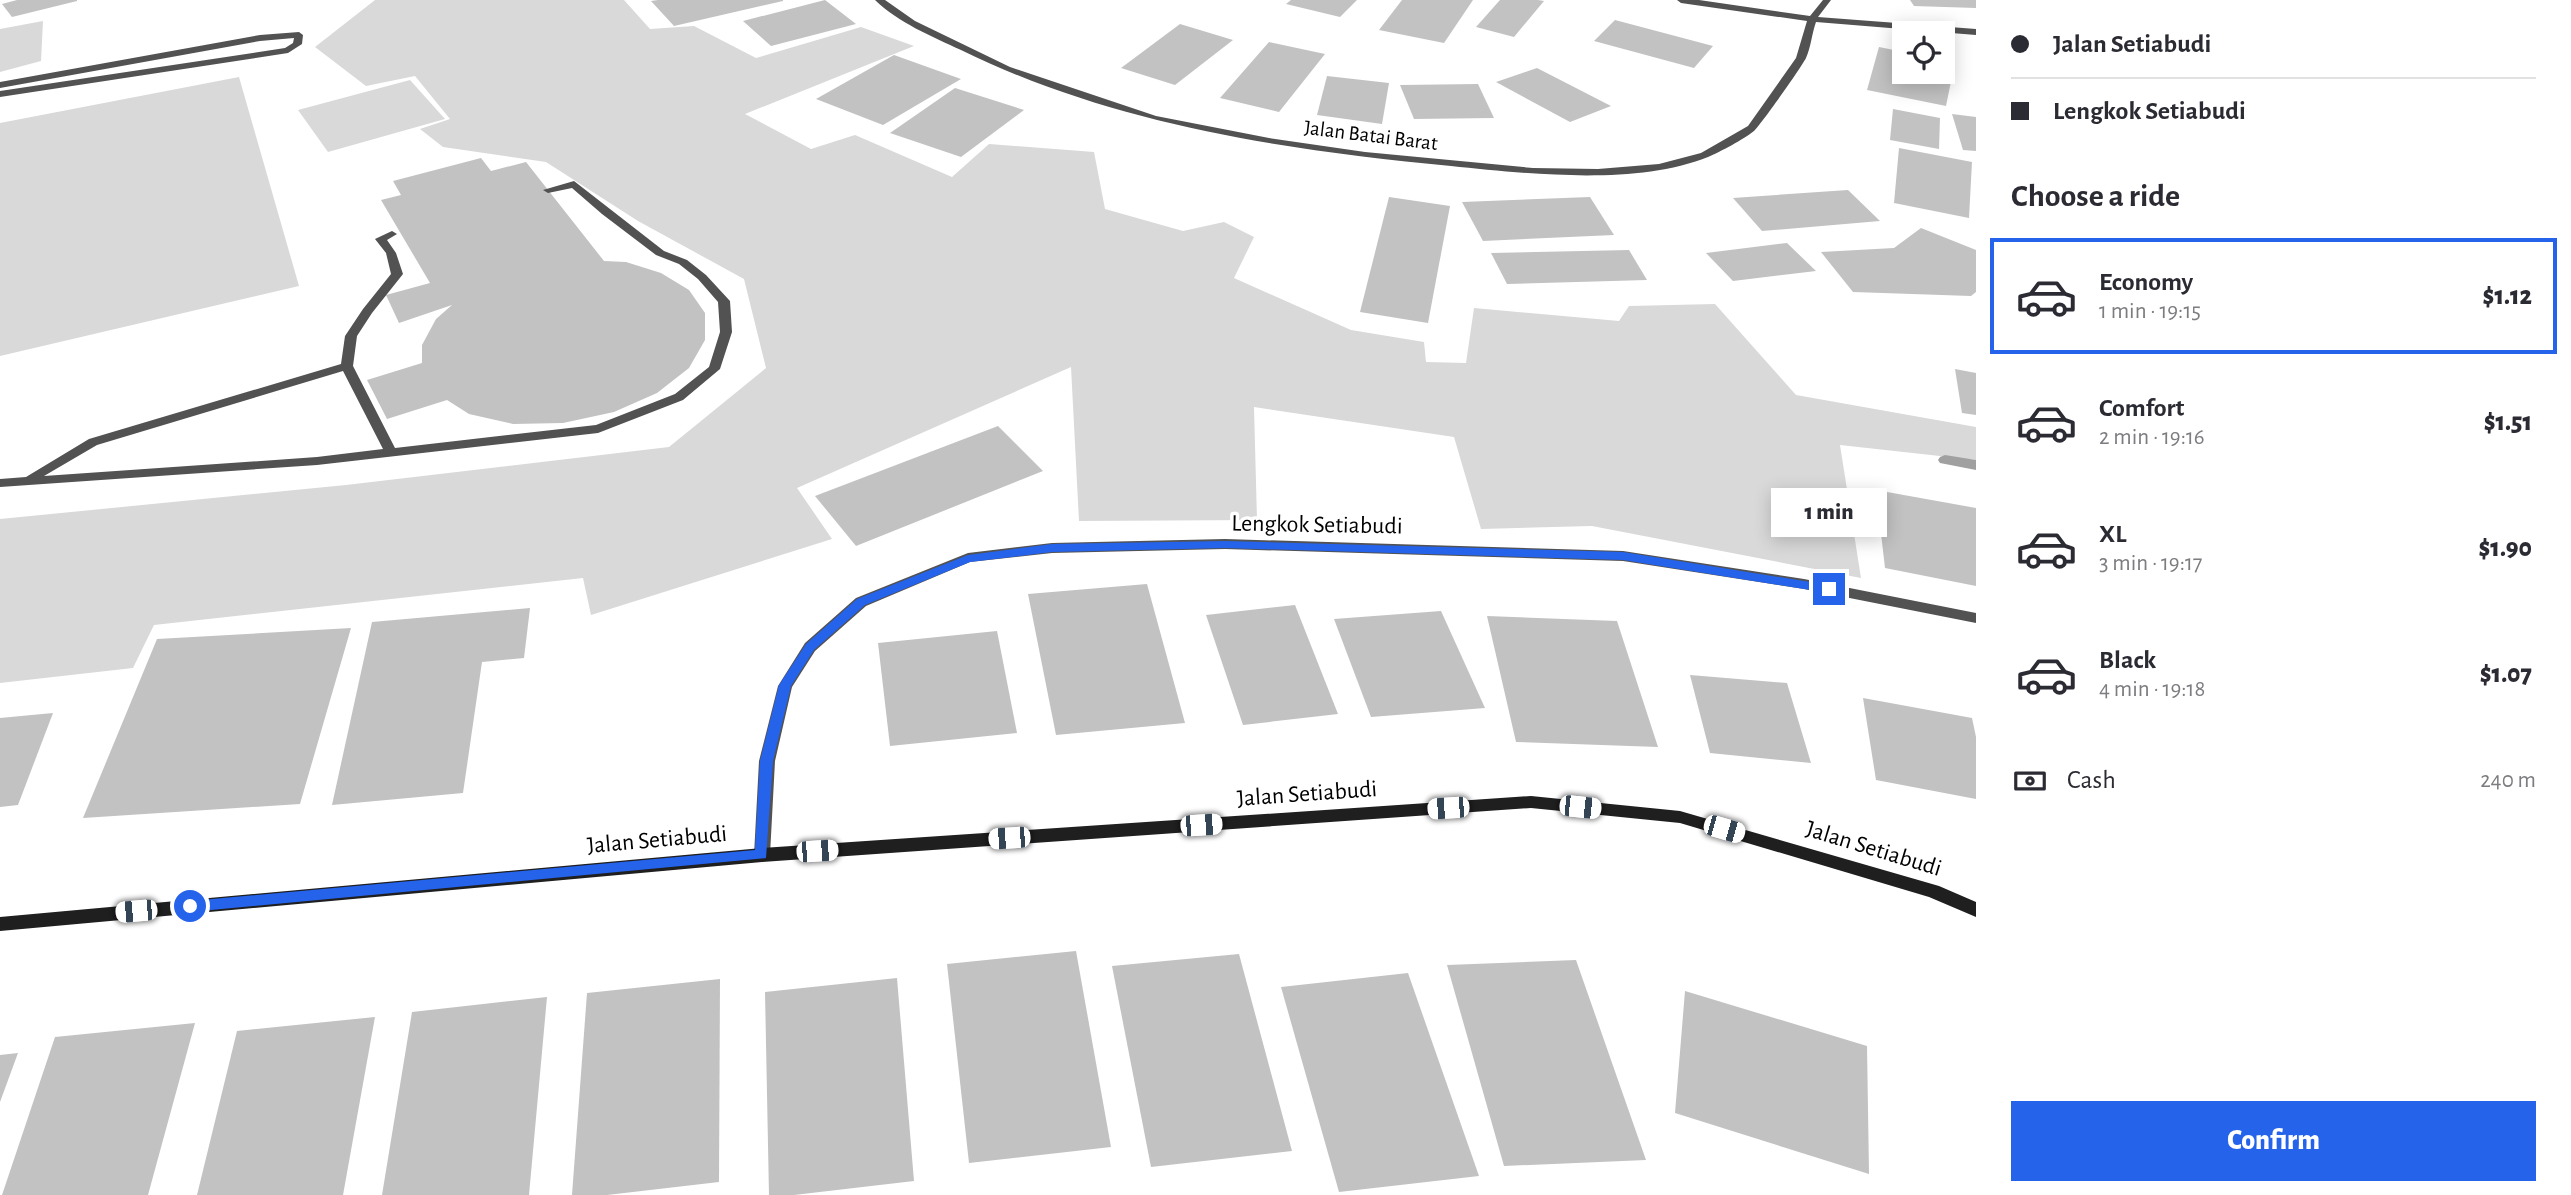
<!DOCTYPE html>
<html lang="en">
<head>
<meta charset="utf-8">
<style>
	:root { --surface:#fff; --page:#f2f2f3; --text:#2b2b33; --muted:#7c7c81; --line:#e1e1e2; --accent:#2563eb }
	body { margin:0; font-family:"Alegreya Sans",sans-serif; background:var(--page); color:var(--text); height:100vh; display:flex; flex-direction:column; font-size:26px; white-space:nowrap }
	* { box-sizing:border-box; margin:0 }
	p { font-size:23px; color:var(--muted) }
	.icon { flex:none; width:38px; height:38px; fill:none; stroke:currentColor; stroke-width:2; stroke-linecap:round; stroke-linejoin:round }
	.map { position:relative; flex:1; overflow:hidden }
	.panel { display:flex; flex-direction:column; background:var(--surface); width:595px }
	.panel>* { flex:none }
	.guide { display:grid; align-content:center; height:154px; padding:0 35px; background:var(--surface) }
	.fabs { position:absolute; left:1892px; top:21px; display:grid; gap:14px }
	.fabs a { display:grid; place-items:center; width:63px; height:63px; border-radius:0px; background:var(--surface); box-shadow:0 4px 18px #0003; font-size:35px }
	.end { position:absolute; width:32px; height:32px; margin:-16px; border:9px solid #2563eb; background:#fff; box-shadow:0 0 0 4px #fff }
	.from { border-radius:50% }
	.bubble { position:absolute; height:49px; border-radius:0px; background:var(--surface); box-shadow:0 4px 18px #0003; font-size:23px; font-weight:800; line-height:49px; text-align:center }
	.car { position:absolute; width:21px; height:42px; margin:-21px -10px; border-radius:9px; box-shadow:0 0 5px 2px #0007; background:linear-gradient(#fff 24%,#345 0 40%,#fff 0 76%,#345 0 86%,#fff 0) }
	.guide b { display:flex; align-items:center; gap:24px; height:66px; font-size:26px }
	.guide b+b { border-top:2px solid var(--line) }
	.guide i { width:18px; height:18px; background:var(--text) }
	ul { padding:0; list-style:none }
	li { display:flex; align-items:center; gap:21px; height:116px; margin:0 14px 10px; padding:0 21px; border:4px solid transparent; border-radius:0px }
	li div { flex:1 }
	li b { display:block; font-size:26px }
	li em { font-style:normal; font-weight:800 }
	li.active { border-color:var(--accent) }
	li>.icon { width:63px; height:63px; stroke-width:1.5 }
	h2 { padding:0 35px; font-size:32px; line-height:84px }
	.pay { display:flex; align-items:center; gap:18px; height:77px; padding:0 35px; font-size:26px }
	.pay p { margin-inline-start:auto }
	.button { display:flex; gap:14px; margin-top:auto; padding:14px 35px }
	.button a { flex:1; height:80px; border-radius:0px; background:var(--accent); color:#fff; font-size:28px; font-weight:800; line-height:80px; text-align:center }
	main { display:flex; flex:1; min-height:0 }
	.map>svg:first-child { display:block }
	.green { fill:#d9d9d9 }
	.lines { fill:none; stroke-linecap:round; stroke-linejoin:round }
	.stream { fill:#a0a0a0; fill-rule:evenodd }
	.building { fill:#c2c2c2 }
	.lane { fill:#525252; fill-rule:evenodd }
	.street { fill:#525252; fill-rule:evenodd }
	.secondary { fill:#1f1f1f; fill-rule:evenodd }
	.route { fill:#2563eb }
	.labels { text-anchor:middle; stroke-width:7; stroke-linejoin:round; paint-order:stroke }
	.far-street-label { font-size:21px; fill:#000; stroke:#fff }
	.street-label { font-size:24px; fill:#000; stroke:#fff }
</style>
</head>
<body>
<main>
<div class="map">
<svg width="1976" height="1195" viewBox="0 0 1976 1195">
	<rect width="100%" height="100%" fill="#fff"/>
	<g class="green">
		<path d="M375,0h249l26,29 44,-3 62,32 105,-31 53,19 -169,68 66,35 44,-14 97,42 37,-33 105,8 11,57 78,22 41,-9 30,15 -20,41 117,52 73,12 2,20 40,1 8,-55 145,13 10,-15 86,-2 81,91 180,32v33l-136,-15 21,133 -269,-52 -111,3 -27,-92 -200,-30 3,113 -178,1 -8,-154 -274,121 35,51 -241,76 -8,-37 -429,47 -21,43 -133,15v-164l346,-34 323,-38 97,-79 -22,-89 -106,-58 -92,-59 -103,-15 -23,-18 30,-10 -35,-43 -49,10 -51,-39z"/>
		<path d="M43,21l-2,40 -41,11v-43z"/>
		<path d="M239,77l60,209 -299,70v-233z"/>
		<path d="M410,80l35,39 -117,33 -30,-42z"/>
	</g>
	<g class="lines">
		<path class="stream" d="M1945,455l31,5v10l-36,-7 -2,-3 2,-3z"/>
	</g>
	<g class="building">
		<path d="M17,0h60v1l-65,16 -10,-13z"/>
		<path d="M658,0h125v1l-109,25 -23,-25z"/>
		<path d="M825,0l31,24 -85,22 -28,-25z"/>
		<path d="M1291,0h66l-17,17 -54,-13z"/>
		<path d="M1402,0h71l-29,43 -65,-13z"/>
		<path d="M1500,0h38l6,1 -30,36 -38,-10z"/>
		<path d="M1910,0h66v8l-62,-2z"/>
		<path d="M1615,20l98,26 -19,22 -100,-27z"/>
		<path d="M1180,24l53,16 -58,45 -54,-17z"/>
		<path d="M1269,42l56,12 -46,58 -59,-14z"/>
		<path d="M1879,47l25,5v20h38v-12l13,2 -9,44 -79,-16z"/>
		<path d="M894,55l67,24 -78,46 -67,-26z"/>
		<path d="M1537,68l74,38 -41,16 -74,-40z"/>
		<path d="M1327,76l62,7 -7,41 -65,-9z"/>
		<path d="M1478,84l16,34 -80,1 -14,-34z"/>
		<path d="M955,88l69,22 -63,47 -71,-24z"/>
		<path d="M1893,109l47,9 -1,31 -49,-9z"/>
		<path d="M1952,114l24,3v34l-13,-1z"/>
		<path d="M1899,148l73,14 -3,56 -75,-15z"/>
		<path d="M481,158l10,13 35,-9 78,99 22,1 35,11 28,17 16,23v27l-16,28 -32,25 -43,19 -51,11 -50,1 -44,-10 -22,-14 -60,19 -20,-39 55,-17v-18l14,-26 16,-14 -53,18 -13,-28 44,-12 -49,-83 20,-5 -8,-14z"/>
		<path d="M1848,190l32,31 -118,10 -29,-33z"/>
		<path d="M1389,197l61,9 -22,117 -68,-11z"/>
		<path d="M1590,197l24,38 -131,6 -21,-39z"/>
		<path d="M1921,228l55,22v42l-5,4 -118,-4 -32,-40 73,-4z"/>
		<path d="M1787,243l29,28 -83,10 -27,-28z"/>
		<path d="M1629,250l18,30 -140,4 -16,-31z"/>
		<path d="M1955,369l21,4v42l-14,-2z"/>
		<path d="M998,426l45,45 -187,75 -41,-50z"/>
		<path d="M1876,490l100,18v78l-91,-18z"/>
		<path d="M1147,584l38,139 -129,12 -28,-141z"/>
		<path d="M1295,605l43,109 -95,11 -37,-110z"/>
		<path d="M530,608l-6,50 -42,4 -19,131 -131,12 40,-183z"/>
		<path d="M1441,611l44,97 -114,9 -37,-98z"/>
		<path d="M1487,616l130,5 41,126 -142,-5z"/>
		<path d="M351,628l-51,176 -217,14 74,-179z"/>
		<path d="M997,631l20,102 -127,13 -12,-103z"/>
		<path d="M1690,675l97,8 24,80 -101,-10z"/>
		<path d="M1863,698l109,20 4,19v62l-100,-19z"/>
		<path d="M53,713l-35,92 -18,2v-89z"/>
		<path d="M1076,951l35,196 -142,16 -22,-199z"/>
		<path d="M1239,954l53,197 -141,16 -39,-201z"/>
		<path d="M1576,960l70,200 -142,6 -57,-201z"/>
		<path d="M1408,973l71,203 -140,16 -58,-205z"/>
		<path d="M897,978l17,203 -120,14h-25l-4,-203z"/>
		<path d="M720,979l-1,203 -112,13h-35l15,-202z"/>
		<path d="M1685,991l182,55 2,128 -194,-61z"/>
		<path d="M547,997l-18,198h-147l30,-183z"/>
		<path d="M375,1017l-32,178h-146l40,-164z"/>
		<path d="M195,1023l-47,172h-146l53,-158z"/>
		<path d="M18,1053l-18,49v-47z"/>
	</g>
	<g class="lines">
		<g class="lane">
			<path d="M299,32l4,3 -1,9 -14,9 -288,44v-6l285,-43 8,-5 1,-5 -34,3 -260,47v-6l260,-47z"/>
			<path d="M574,181l90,70 23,9 19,15 24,26 2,31 -12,37 -37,31 -85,33 -281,32 -317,22v-8l26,-2 63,-38 252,-75 4,-28 18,-27 28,-35 -5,-21 -11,-14 17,-8 5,3 -10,6 9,13 7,21 -31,39 -15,23 -4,30 42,82 201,-23 79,-31 34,-27 11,-35 -2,-30 -20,-23 -19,-15 -23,-9 -54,-41 -30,-26 -24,5 -5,-3zM343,371l40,78 -66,8 -273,19 53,-31z"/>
		</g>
		<g class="street">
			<path d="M875,0h10l30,21 95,46 146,49 113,22 96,14 168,16 65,1 61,-5 42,-11 47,-27 48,-68 11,-37 -126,-18 -4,-3h22l111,16 13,-16h8l-13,17 158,12v6l-160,-13c-4,11 -5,25 -10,36 -5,10 -45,66 -52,73 -10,8 -34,21 -46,26 -72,29 -180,17 -257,9 -167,-16 -337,-41 -490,-116 -30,-14 -62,-27 -86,-50z"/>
			<path d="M1225,539l398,12 181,28 172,34v10l-172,-34 -181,-28 -398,-12 -173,4 -82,9 -104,44 -51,45 -23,36 -17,74 -5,94 -2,5 -6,2 -6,-2 -2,-5 5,-94 19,-75 27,-43 51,-45 112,-45 84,-10z"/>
		</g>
		<path class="secondary" d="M1531,796l149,15 259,75 37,16v15l-47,-20 -249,-74 -149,-15 -769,54 -762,69v-14l762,-69z"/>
	</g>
	<path class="route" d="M1225,541l398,11 206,33 5,4 -5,4 -206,-33 -398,-12 -173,4 -82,10 -105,43 -51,45 -23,36 -18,75 -7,97 -576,54 -6,-6 6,-5 565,-51 5,-89 19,-76 27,-41 51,-45 111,-44 84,-11z"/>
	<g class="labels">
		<g class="far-street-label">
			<text transform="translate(1371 135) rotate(7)" y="7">Jalan Batai Barat</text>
		</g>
		<g class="street-label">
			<text transform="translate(1317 524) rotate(1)" y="8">Lengkok Setiabudi</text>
			<text transform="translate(1307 793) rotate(-4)" y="8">Jalan Setiabudi</text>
			<text transform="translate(657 839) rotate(-5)" y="8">Jalan Setiabudi</text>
			<text transform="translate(1874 848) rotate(17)" y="8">Jalan Setiabudi</text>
		</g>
	</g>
</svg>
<div class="fabs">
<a><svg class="icon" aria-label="locate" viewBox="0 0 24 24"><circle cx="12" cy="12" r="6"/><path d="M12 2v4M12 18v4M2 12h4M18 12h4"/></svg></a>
</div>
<i class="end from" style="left:190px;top:906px"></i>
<i class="end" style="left:1829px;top:589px"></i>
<div class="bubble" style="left:1771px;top:488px;width:116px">1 min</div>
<i class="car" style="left:1580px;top:807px;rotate:96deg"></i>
<i class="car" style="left:1448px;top:808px;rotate:266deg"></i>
<i class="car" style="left:1201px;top:825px;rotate:86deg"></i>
<i class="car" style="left:1724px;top:829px;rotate:106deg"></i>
<i class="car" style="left:1009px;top:838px;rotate:266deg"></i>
<i class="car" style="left:817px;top:851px;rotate:86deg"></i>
<i class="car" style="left:136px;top:911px;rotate:265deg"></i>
</div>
<section class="panel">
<div class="guide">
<b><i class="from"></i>Jalan Setiabudi</b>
<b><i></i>Lengkok Setiabudi</b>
</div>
<h2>Choose a ride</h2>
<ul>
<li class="active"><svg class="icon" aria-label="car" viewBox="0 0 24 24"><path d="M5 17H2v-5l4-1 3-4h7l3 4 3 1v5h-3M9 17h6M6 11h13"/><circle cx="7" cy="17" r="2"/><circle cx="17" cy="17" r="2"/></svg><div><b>Economy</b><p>1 min · 19:15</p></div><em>$1.12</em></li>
<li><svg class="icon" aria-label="car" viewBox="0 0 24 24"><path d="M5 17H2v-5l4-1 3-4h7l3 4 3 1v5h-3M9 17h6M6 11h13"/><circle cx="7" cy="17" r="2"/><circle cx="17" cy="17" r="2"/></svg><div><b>Comfort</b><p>2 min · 19:16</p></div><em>$1.51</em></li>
<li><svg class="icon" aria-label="car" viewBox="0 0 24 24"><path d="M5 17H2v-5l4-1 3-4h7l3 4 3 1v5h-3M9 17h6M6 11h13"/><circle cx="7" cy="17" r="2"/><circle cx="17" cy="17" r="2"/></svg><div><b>XL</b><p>3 min · 19:17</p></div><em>$1.90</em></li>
<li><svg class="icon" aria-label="car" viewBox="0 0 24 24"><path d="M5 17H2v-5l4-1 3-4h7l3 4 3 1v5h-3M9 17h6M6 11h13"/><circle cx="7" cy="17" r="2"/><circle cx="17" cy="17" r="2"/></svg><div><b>Black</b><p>4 min · 19:18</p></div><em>$1.07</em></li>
</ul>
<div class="pay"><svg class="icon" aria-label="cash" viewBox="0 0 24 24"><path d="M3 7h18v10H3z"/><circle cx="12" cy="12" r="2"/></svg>Cash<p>240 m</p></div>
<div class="button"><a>Confirm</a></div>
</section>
</main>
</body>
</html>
